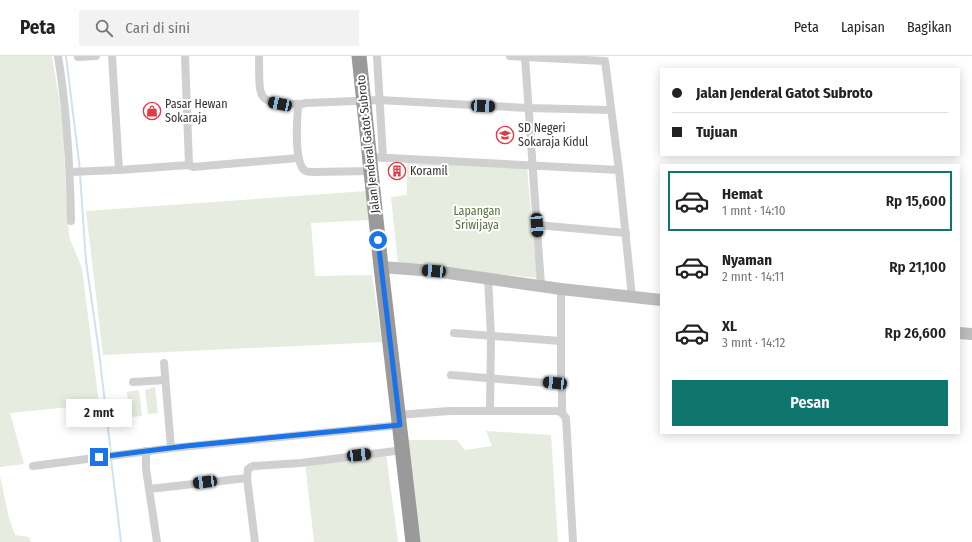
<!DOCTYPE html>
<html lang="id">
<head>
<meta charset="utf-8">
<style>
	:root { --surface:#fff; --page:#f2f2f2; --text:#222; --muted:#767676; --line:#e0e0e0; --accent:#0f766e }
	body { margin:0; font-family:"Fira Sans Condensed",sans-serif; background:var(--page); color:var(--text); height:100vh; display:flex; flex-direction:column; font-size:15px; white-space:nowrap }
	* { box-sizing:border-box; margin:0 }
	p { font-size:13px; color:var(--muted) }
	.icon { flex:none; width:22px; height:22px; fill:none; stroke:currentColor; stroke-width:2; stroke-linecap:round; stroke-linejoin:round }
	.map { position:relative; flex:1; overflow:hidden }
	.side { position:absolute; left:660px; top:108px; width:300px; height:270px; display:flex; flex-direction:column; background:var(--surface); border-radius:0px; box-shadow:0 2px 10px #0003 }
	.side>* { flex:none }
	.guide { position:absolute; left:660px; top:12px; width:300px; height:88px; border-radius:0px; box-shadow:0 2px 10px #0003; display:grid; align-content:center; height:88px; padding:0 12px; background:var(--surface) }
	.end { position:absolute; width:18px; height:18px; margin:-9px; border:5px solid #1a73e8; background:#fff; box-shadow:0 0 0 2px #fff }
	.from { border-radius:50% }
	.bubble { position:absolute; height:28px; border-radius:0px; background:var(--surface); box-shadow:0 2px 10px #0003; font-size:13px; font-weight:600; line-height:28px; text-align:center }
	.car { position:absolute; width:12px; height:24px; margin:-12px -6px; border-radius:5px; box-shadow:0 0 3px 1px #0007; background:linear-gradient(#222 24%,#8ab4d8 0 40%,#222 0 76%,#8ab4d8 0 86%,#222 0) }
	.guide b { display:flex; align-items:center; gap:14px; height:38px; font-size:15px }
	.guide b+b { border-top:1px solid var(--line) }
	.guide i { width:10px; height:10px; background:var(--text) }
	ul { padding:7px 0 0; list-style:none }
	li { display:flex; align-items:center; gap:12px; height:60px; margin:0 8px 6px; padding:0 4px; border:2px solid transparent; border-radius:0px }
	li div { flex:1 }
	li b { display:block; font-size:15px }
	li em { font-style:normal; font-weight:600 }
	li.selected { border-color:var(--accent) }
	li>.icon { width:36px; height:36px; stroke-width:1.5 }
	.button { display:flex; gap:8px; margin-top:auto; padding:8px 12px }
	.button a { flex:1; height:46px; border-radius:0px; background:var(--accent); color:#fff; font-size:16px; font-weight:600; line-height:46px; text-align:center }
	header { display:flex; align-items:center; gap:24px; box-sizing:border-box; height:56px; padding:0 20px; background:var(--surface); border-bottom:1px solid var(--line) }
	header strong { font-size:19px }
	nav { display:flex; gap:22px; margin-inline-start:auto; font-size:14px }
	.search { width:280px; height:36px; background:var(--page); display:flex; align-items:center; gap:10px; box-sizing:border-box; padding:0 14px; border-radius:0px; color:var(--muted); font-size:15px }
	.map>svg:first-child { display:block }
	.green { fill:#e6ecdf }
	.lines { fill:none; stroke-linecap:round; stroke-linejoin:round }
	.stream { stroke:#cfe2ee; stroke-width:2 }
	.street { stroke:#d0d0d0; stroke-width:8 }
	.secondary { stroke:#bdbdbd; stroke-width:12 }
	.highway { stroke:#9a9a9a; stroke-width:15 }
	.route { stroke:#1a73e8; stroke-width:5 }
	.labels { text-anchor:middle; stroke-width:4; stroke-linejoin:round; paint-order:stroke }
	.poi-label { font-size:12px; fill:#333; stroke:#fff; text-anchor:start }
	.street-label { font-size:12px; fill:#333; stroke:#fff }
	.park-label { font-size:12px; fill:#56703f; stroke:#fff }
</style>
</head>
<body>
<header>
<strong>Peta</strong>
<div class="search"><svg class="icon" aria-label="search" viewBox="0 0 24 24"><circle cx="10" cy="10" r="6"/><path d="M15 15l6 6"/></svg>Cari di sini</div>
<nav><a>Peta</a><a>Lapisan</a><a>Bagikan</a></nav>
</header>
<div class="map">
<svg width="972" height="486" viewBox="0 0 972 486">
	<rect width="100%" height="100%" fill="#fff"/>
	<g class="green">
		<path d="M0,0h52l12,74v27l5,80 13,31 17,136 -89,9 14,51 -24,3z"/>
		<path d="M407,102l120,9 10,111 -139,-14 -7,-67 16,-2z"/>
		<path d="M367,135l2,29 -58,3 4,53 57,-1 10,67 -279,13 -17,-144z"/>
		<path d="M155,331l3,26 -10,1 -3,-24z"/>
		<path d="M139,334l3,26 -12,1 -3,-25z"/>
		<path d="M486,375l65,4 7,107h-138l-14,-102h51l8,10 27,-4z"/>
		<path d="M386,398l12,88h-84l-9,-80z"/>
		<path d="M0,420l9,42 6,17 14,2 2,5h-31z"/>
	</g>
	<g class="lines">
		<g class="stream">
			<path d="M66,0l14,114"/>
			<path d="M80,118l6,87 13,91 12,102"/>
			<path d="M111,403l10,83"/>
		</g>
		<g class="street">
			<path d="M58,0c9,55 12,109 13,165"/>
			<path d="M112,0l7,114"/>
			<path d="M185,0l4,109"/>
			<path d="M377,0l6,102"/>
			<path d="M510,0l15,1 16,228"/>
			<path d="M525,0v1l80,4 14,109 13,127"/>
			<path d="M78,1l18,-1"/>
			<path d="M259,1c1,42 -5,47 42,47"/>
			<path d="M370,101l249,13"/>
			<path d="M371,115l-58,1c-4,0 -7,0 -9,-2 -10,-11 -7,-49 -6,-63l3,-3 5,-1 73,-3 149,8 83,2"/>
			<path d="M70,116l49,-2 70,-5 4,2 105,-9"/>
			<path d="M537,169l89,8"/>
			<path d="M488,222l3,58 -1,75"/>
			<path d="M454,277l106,8"/>
			<path d="M164,307l7,85"/>
			<path d="M451,319l108,9 3,4v25"/>
			<path d="M133,326l32,-2"/>
			<path d="M561,329v-96"/>
			<path d="M398,359l51,-4h109l4,2 4,5 7,124"/>
			<path d="M146,395v18l11,73"/>
			<path d="M33,410l139,-18 228,-23"/>
			<path d="M247,422l8,64"/>
			<path d="M149,433l98,-11 1,-9 5,-3 48,-3 102,-13"/>
		</g>
		<g class="secondary">
			<path d="M381,211l53,4 127,18 100,11"/>
			<path d="M959,277l13,1"/>
		</g>
		<path class="highway" d="M359,0l22,211 32,275"/>
	</g>
	<g class="lines">
		<path class="route" d="M99,401l87,-11 214,-21 -22,-185"/>
	</g>
	<defs>
		<symbol id="shop-ring" viewBox="-11 -11 22 22"><circle r="9.5" fill="#fff" stroke="#e63946" stroke-width="1.5"/><path d="M-5-2.5h2.3a2.7 3.5 0 0 1 5.4 0H5L5.5 6h-11ZM-1.5-2.5h3a1.5 2.3 0 0 0-3 0Z" fill="#e63946"/></symbol>
		<symbol id="school-ring" viewBox="-11 -11 22 22"><circle r="9.5" fill="#fff" stroke="#e63946" stroke-width="1.5"/><path d="M0-5L7-2L0 1L-7-2ZM-4 1L0 2.5L4 1V4Q0 6-4 4Z" fill="#e63946"/></symbol>
		<symbol id="building-ring" viewBox="-11 -11 22 22"><circle r="9.5" fill="#fff" stroke="#e63946" stroke-width="1.5"/><path d="M-4-6H4V6H1V3H-1V6H-4ZM-2.5-4.3h1.7v1.8h-1.7ZM.8-4.3h1.7v1.8H.8ZM-2.5-1h1.7V.8h-1.7ZM.8-1h1.7V.8H.8Z" fill="#e63946"/></symbol>
	</defs>
	<g fill-rule="evenodd">
		<use href="#shop-ring" x="142" y="45" width="20" height="20"/>
		<use href="#school-ring" x="495" y="69" width="20" height="20"/>
		<use href="#building-ring" x="387" y="105" width="20" height="20"/>
	</g>
	<g class="labels">
		<g class="poi-label">
			<text x="165" y="52">Pasar Hewan<tspan x="165" dy="14">Sokaraja</tspan></text>
			<text x="518" y="76">SD Negeri<tspan x="518" dy="14">Sokaraja Kidul</tspan></text>
			<text x="410" y="119">Koramil</text>
		</g>
		<g class="street-label">
			<text transform="translate(368 88) rotate(-96)" y="4">Jalan Jenderal Gatot Subroto</text>
		</g>
		<g class="park-label">
			<text x="477" y="159">Lapangan<tspan x="477" dy="14">Sriwijaya</tspan></text>
		</g>
	</g>
</svg>
<i class="end from" style="left:378px;top:184px"></i>
<i class="end" style="left:99px;top:401px"></i>
<div class="bubble" style="left:66px;top:343px;width:66px">2 mnt</div>
<i class="car" style="left:280px;top:48px;rotate:282deg"></i>
<i class="car" style="left:483px;top:50px;rotate:93deg"></i>
<i class="car" style="left:537px;top:169px;rotate:176deg"></i>
<i class="car" style="left:434px;top:215px;rotate:274deg"></i>
<i class="car" style="left:555px;top:327px;rotate:275deg"></i>
<i class="car" style="left:359px;top:399px;rotate:83deg"></i>
<i class="car" style="left:205px;top:426px;rotate:263deg"></i>
<div class="guide">
<b><i class="from"></i>Jalan Jenderal Gatot Subroto</b>
<b><i></i>Tujuan</b>
</div>
<section class="side">
<ul>
<li class="selected"><svg class="icon" aria-label="car" viewBox="0 0 24 24"><path d="M5 17H2v-5l4-1 3-4h7l3 4 3 1v5h-3M9 17h6M6 11h13"/><circle cx="7" cy="17" r="2"/><circle cx="17" cy="17" r="2"/></svg><div><b>Hemat</b><p>1 mnt · 14:10</p></div><em>Rp 15,600</em></li>
<li><svg class="icon" aria-label="car" viewBox="0 0 24 24"><path d="M5 17H2v-5l4-1 3-4h7l3 4 3 1v5h-3M9 17h6M6 11h13"/><circle cx="7" cy="17" r="2"/><circle cx="17" cy="17" r="2"/></svg><div><b>Nyaman</b><p>2 mnt · 14:11</p></div><em>Rp 21,100</em></li>
<li><svg class="icon" aria-label="car" viewBox="0 0 24 24"><path d="M5 17H2v-5l4-1 3-4h7l3 4 3 1v5h-3M9 17h6M6 11h13"/><circle cx="7" cy="17" r="2"/><circle cx="17" cy="17" r="2"/></svg><div><b>XL</b><p>3 mnt · 14:12</p></div><em>Rp 26,600</em></li>
</ul>
<div class="button"><a>Pesan</a></div>
</section>
</div>
</body>
</html>
